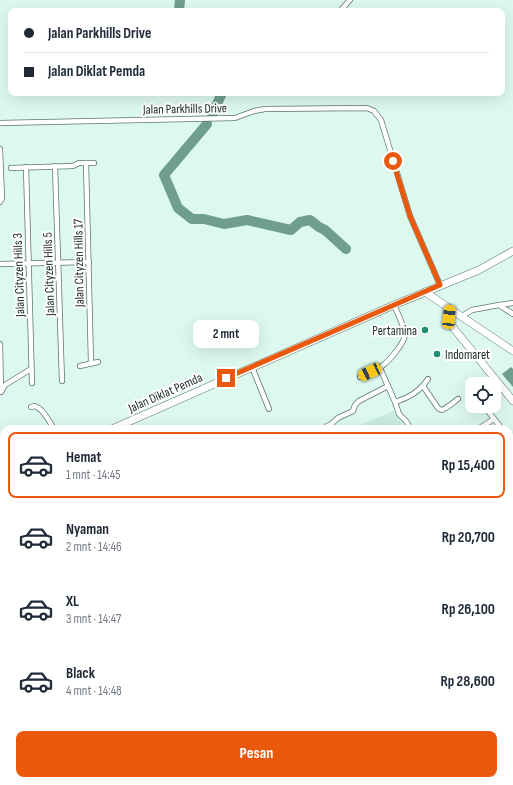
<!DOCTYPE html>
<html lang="id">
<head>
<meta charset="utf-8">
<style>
	:root { --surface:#fff; --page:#f2f2f3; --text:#1f2937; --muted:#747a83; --line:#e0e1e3; --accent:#ea580c }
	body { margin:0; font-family:"Sofia Sans Condensed",sans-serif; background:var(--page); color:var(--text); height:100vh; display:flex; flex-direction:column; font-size:15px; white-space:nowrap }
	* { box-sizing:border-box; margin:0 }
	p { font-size:13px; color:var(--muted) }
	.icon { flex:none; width:22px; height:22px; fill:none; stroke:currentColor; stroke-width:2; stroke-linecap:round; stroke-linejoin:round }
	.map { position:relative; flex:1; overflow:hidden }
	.panel { position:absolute; left:0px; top:425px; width:513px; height:360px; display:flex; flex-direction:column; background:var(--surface); border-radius:12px 12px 0 0; box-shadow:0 4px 16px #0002 }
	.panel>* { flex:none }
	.top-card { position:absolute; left:8px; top:8px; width:497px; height:88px; border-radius:8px; box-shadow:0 4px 16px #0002; display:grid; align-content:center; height:88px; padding:0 16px; background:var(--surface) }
	.fabs { position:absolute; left:465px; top:377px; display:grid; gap:8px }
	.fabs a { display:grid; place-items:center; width:36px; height:36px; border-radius:8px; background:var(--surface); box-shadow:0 4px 16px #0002; font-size:20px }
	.end { position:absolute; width:18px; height:18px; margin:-9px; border:5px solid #ea580c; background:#fff; box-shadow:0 0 0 2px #fff }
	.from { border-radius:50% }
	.bubble { position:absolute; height:28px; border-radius:8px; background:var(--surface); box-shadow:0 4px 16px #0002; font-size:13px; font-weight:700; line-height:28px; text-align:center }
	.car { position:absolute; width:12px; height:24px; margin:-12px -6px; border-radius:5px; box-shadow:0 0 3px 1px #0007; background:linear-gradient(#f5c518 24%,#345 0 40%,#f5c518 0 76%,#345 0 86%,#f5c518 0) }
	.top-card b { display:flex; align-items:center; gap:14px; height:38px; font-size:15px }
	.top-card b+b { border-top:1px solid var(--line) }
	.top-card i { width:10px; height:10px; background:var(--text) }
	ul { padding:7px 0 0; list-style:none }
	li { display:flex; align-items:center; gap:12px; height:66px; margin:0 8px 6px; padding:0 8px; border:2px solid transparent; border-radius:8px }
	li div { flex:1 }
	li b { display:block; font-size:15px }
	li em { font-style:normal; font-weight:700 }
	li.selected { border-color:var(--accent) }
	li>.icon { width:36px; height:36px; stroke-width:1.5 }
	.primary-button { display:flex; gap:8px; margin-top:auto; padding:8px 16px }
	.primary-button a { flex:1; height:46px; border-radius:8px; background:var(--accent); color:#fff; font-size:16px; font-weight:700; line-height:46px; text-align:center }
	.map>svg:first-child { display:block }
	.built { fill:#c9ecde }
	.green { fill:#bae4d4 }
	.water { fill:#709e8e }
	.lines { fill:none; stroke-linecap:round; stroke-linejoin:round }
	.river { stroke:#709e8e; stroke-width:10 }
	.street-casing { stroke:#5e766d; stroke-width:6 }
	.secondary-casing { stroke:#5e766d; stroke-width:8 }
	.street { stroke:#fff; stroke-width:4.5 }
	.secondary { stroke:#fff; stroke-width:7 }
	.route { stroke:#ea580c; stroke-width:5 }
	.poi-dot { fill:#1b8f71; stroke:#fff; stroke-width:1.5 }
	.labels { text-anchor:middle; stroke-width:4; stroke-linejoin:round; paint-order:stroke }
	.street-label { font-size:13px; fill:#232e2a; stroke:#fff }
	.poi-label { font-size:13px; fill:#232e2a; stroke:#fff; text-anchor:end }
</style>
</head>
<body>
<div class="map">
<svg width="513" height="785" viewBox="0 0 513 785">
	<rect width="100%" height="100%" fill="#ddf9ee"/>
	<path class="built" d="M393,411l13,18h-55z"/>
	<path class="green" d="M512,722l1,1v62h-80l-2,-4h78v-58z"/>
	<path class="water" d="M511,367l2,2v18l-11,-13z"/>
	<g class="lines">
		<g class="river">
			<path d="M179,11l1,-11"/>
			<path d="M212,115l10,-22"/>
			<path d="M207,124l-43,51 14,33 14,11h12l20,5 23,-4 44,10 9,-8 10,-2 9,7 6,3 21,19"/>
		</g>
		<defs>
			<g id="street">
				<path d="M340,11l10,-11"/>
				<path d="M0,123l235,-5 19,-7 11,-2 102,-1 7,3 7,9 29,96 30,69"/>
				<path d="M0,149l2,49 -2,4"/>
				<path d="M86,163l5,200"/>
				<path d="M55,166l7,215"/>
				<path d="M26,167l6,216"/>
				<path d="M11,168l62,-2 6,-3h15"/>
				<path d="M0,264l89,-2"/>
				<path d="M499,305l14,-2"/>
				<path d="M462,316l10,-6 27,-5 14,9"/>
				<path d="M0,344l1,47"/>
				<path d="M80,366l18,-4"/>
				<path d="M252,367l17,42"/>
				<path d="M380,368l15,34 4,12 7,7 5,8"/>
				<path d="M360,377c7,-3 15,-6 22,-11 7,-5 23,-23 23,-32 -1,-8 -8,-22 -11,-29"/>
				<path d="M423,386l15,22c1,1 2,1 3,2 4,0 14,-9 17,-11"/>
				<path d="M1,392l4,-7 26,-16"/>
				<path d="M395,402c15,-5 24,-10 33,-23"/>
				<path d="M484,406l18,23"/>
				<path d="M31,407l3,-1c9,2 15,15 20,23"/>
				<path d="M327,426l3,-1 8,-7 15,-7 2,-6 4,-4 29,-15"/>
				<path d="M478,429l16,-10"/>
				<path d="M509,438l4,5"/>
				<path d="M509,471l4,-3"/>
				<path d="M509,502l4,-3"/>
				<path d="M509,532l4,-3"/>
				<path d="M0,540l4,-3"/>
				<path d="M509,562l4,-3"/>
				<path d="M509,586l4,-2"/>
				<path d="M509,593l4,7"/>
				<path d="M509,602l4,6"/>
				<path d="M509,654l4,8"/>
				<path d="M509,695l4,6"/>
				<path d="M65,781l4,4"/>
				<path d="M174,781l3,4"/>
				<path d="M93,785l5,-4"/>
				<path d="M210,785l5,-4"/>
				<path d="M218,785l7,-4"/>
			</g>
			<g id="secondary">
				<path d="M425,292l88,59"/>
				<path d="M450,309l-1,8 2,8 62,76"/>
				<path d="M112,429l282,-124 85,-35 34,-19"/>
				<path d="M0,480l4,-3"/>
				<path d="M0,726l4,5"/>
				<path d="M6,785l4,-4"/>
			</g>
		</defs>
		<use href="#street" class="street-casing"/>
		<use href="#secondary" class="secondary-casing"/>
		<use href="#street" class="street"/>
		<use href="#secondary" class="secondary"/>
	</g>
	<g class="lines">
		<path class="route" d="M226,378l168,-73 46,-20 -30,-69 -17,-55"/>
	</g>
	<g class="poi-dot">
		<circle cx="425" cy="330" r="4"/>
		<circle cx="437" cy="354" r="4"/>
	</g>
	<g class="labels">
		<g class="street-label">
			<text transform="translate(185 108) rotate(-1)" y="5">Jalan Parkhills Drive</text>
			<text transform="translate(78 263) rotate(-91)" y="5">Jalan Cityzen Hills 17</text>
			<text transform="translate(48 274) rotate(-92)" y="5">Jalan Cityzen Hills 5</text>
			<text transform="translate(18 275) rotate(-92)" y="5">Jalan Cityzen Hills 3</text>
			<text transform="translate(165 392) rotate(-24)" y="5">Jalan Diklat Pemda</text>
		</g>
		<g class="poi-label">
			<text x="417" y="335">Pertamina</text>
			<text x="445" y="359" text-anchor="start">Indomaret</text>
		</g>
	</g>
</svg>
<div class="fabs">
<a><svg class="icon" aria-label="locate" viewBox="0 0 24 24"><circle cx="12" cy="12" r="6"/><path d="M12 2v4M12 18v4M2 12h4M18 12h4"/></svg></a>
</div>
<i class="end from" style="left:393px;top:161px"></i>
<i class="end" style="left:226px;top:378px"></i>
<div class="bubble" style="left:193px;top:320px;width:66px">2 mnt</div>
<i class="car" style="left:449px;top:317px;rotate:6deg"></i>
<i class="car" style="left:370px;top:372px;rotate:245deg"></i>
<div class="top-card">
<b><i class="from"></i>Jalan Parkhills Drive</b>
<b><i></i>Jalan Diklat Pemda</b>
</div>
<section class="panel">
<ul>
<li class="selected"><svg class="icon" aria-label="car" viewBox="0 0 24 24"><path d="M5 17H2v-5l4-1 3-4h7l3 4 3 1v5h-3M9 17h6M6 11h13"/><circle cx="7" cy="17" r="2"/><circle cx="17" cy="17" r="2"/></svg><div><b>Hemat</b><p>1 mnt · 14:45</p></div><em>Rp 15,400</em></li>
<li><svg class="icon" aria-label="car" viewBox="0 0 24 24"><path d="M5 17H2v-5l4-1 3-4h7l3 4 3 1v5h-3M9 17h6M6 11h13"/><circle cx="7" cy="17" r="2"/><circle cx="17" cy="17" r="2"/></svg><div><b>Nyaman</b><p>2 mnt · 14:46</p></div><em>Rp 20,700</em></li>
<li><svg class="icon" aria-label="car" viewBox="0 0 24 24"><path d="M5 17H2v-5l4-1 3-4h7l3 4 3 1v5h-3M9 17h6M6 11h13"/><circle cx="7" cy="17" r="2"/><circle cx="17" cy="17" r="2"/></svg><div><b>XL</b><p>3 mnt · 14:47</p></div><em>Rp 26,100</em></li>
<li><svg class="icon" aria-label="car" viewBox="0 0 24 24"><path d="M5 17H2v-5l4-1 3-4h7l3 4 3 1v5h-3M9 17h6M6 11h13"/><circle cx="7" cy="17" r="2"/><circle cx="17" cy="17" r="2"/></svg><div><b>Black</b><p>4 mnt · 14:48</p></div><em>Rp 28,600</em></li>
</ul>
<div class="primary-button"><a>Pesan</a></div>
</section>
</div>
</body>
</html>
